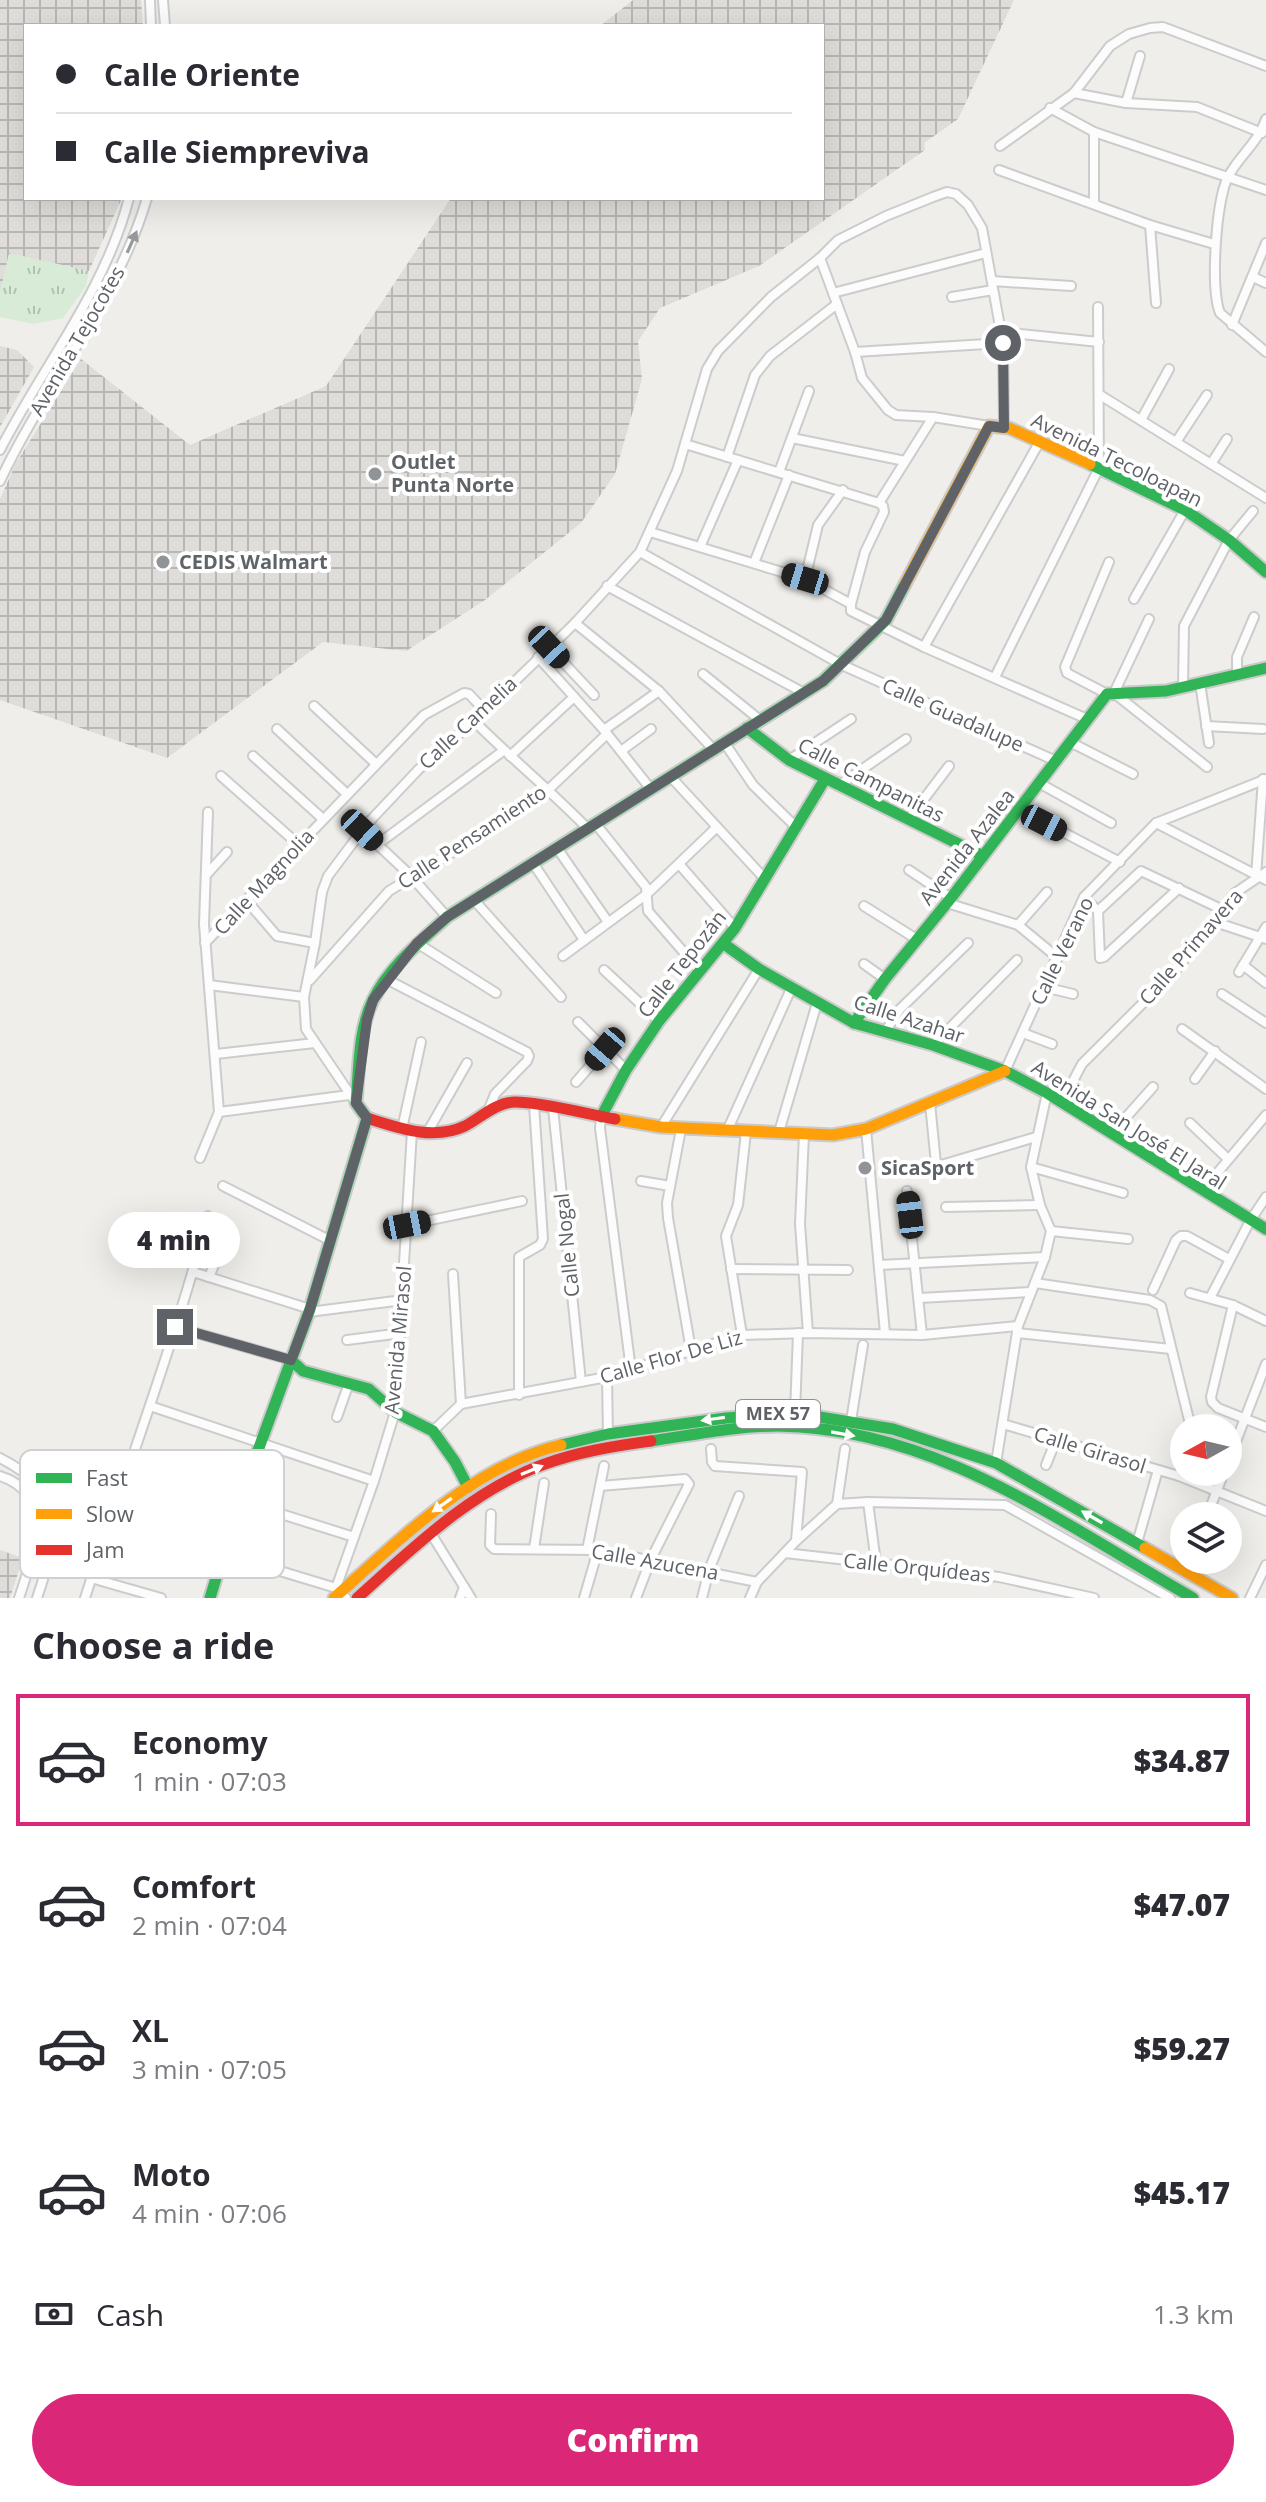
<!DOCTYPE html>
<html lang="en">
<head>
<meta charset="utf-8">
<style>
	:root { --surface:#fff; --page:#f7f7f7; --text:#2b2b33; --muted:#7c7c81; --line:#e1e1e2; --accent:#db2777 }
	body { margin:0; font-family:"Open Sans",sans-serif; background:var(--page); color:var(--text); height:100vh; display:flex; flex-direction:column; font-size:30px; white-space:nowrap }
	* { box-sizing:border-box; margin:0 }
	p { font-size:26px; color:var(--muted) }
	.icon { flex:none; width:44px; height:44px; fill:none; stroke:currentColor; stroke-width:2; stroke-linecap:round; stroke-linejoin:round }
	.map { position:relative; height:1598px; overflow:hidden }
	.sheet { display:flex; flex-direction:column; background:var(--surface); flex:1 }
	.sheet>* { flex:none }
	.banner { position:absolute; left:24px; top:24px; width:800px; height:176px; border-radius:0px; box-shadow:0 8px 32px #0002; display:grid; align-content:center; height:176px; padding:0 32px; background:var(--surface) }
	.needle { width:52px; rotate:262deg }
	.controls { position:absolute; left:1170px; top:1414px; display:grid; gap:16px }
	.controls a { display:grid; place-items:center; width:72px; height:72px; border-radius:50%; background:var(--surface); box-shadow:0 8px 32px #0002; font-size:40px }
	.end { position:absolute; width:36px; height:36px; margin:-18px; border:10px solid #5f6368; background:#fff; box-shadow:0 0 0 4px #fff }
	.from { border-radius:50% }
	.bubble { position:absolute; height:56px; border-radius:28px; background:var(--surface); box-shadow:0 8px 32px #0002; font-size:26px; font-weight:800; line-height:56px; text-align:center }
	.car { position:absolute; width:24px; height:48px; margin:-24px -12px; border-radius:10px; box-shadow:0 0 6px 2px #0007; background:linear-gradient(#222 24%,#8ab4d8 0 40%,#222 0 76%,#8ab4d8 0 86%,#222 0) }
	.banner b { display:flex; align-items:center; gap:28px; height:76px; font-size:30px }
	.banner b+b { border-top:2px solid var(--line) }
	.banner i { width:20px; height:20px; background:var(--text) }
	ul { padding:0; list-style:none }
	li { display:flex; align-items:center; gap:24px; height:132px; margin:0 16px 12px; padding:0 16px; border:4px solid transparent; border-radius:0px }
	li div { flex:1 }
	li b { display:block; font-size:30px }
	li em { font-style:normal; font-weight:800 }
	li.current { border-color:var(--accent) }
	li>.icon { width:72px; height:72px; stroke-width:1.5 }
	h2 { padding:0 32px; font-size:36px; line-height:96px }
	.pay { display:flex; align-items:center; gap:20px; height:88px; padding:0 32px; font-size:30px }
	.pay p { margin-inline-start:auto }
	.button { display:flex; gap:16px; margin-top:auto; padding:16px 32px }
	.button a { flex:1; height:92px; border-radius:48px; background:var(--accent); color:#fff; font-size:32px; font-weight:800; line-height:92px; text-align:center }
	.map>svg:first-child { display:block }
	.industrial { fill:url(#industrial-grid) }
	.grass { fill:url(#grass-tufts) }
	.lines { fill:none; stroke-linecap:round; stroke-linejoin:round }
	.street-casing { stroke:#cbcccc; stroke-width:12 }
	.fast-casing { stroke:#cacacb; stroke-width:15 }
	.slow-casing { stroke:#cacacb; stroke-width:15 }
	.jam-casing { stroke:#cacacb; stroke-width:15 }
	.street { stroke:#fdfcfc; stroke-width:8 }
	.fast { stroke:#30b455; stroke-width:11 }
	.slow { stroke:#ff9f0a; stroke-width:11 }
	.jam { stroke:#e5322d; stroke-width:11 }
	.oneway { fill:#96999c }
	.oneway2 { fill:#fff }
	.route { stroke:#5f6368; stroke-width:10 }
	.poi-dot { fill:#919496; stroke:#fff; stroke-width:3 }
	.labels { text-anchor:middle; stroke-width:8; stroke-linejoin:round; paint-order:stroke }
	.shield { fill:#fff; stroke:#8f9295; stroke-width:2 }
	.shield-label { font-size:18px; font-weight:bold; fill:#5f6368 }
	.street-label { font-size:20px; fill:#5f6368; stroke:#fff }
	.poi-label { font-size:20px; font-weight:bold; fill:#5f6368; stroke:#fff; text-anchor:start }
	.key { fill:#fff; stroke:#cfd0d2; stroke-width:2 }
	.key-label { font-size:22px; fill:#5f6368 }
</style>
</head>
<body>
<div class="map">
<svg width="1266" height="1598" viewBox="0 0 1266 1598">
	<defs>
		<pattern id="industrial-grid" width="8" height="8" patternUnits="userSpaceOnUse" patternTransform="scale(2)"><rect width="8" height="8" fill="#dfddda"/><path d="M0 4h8M4 0v8" fill="none" stroke="#b8b7b5"/></pattern>
		<pattern id="grass-tufts" width="24" height="20" patternUnits="userSpaceOnUse" patternTransform="scale(2)"><rect width="24" height="20" fill="#d8ebd6"/><path d="M3 7l-1-3M5 7V3M7 7l1-3M15 17l-1-3M17 17v-4M19 17l1-3" fill="none" stroke="#b2c2b1"/></pattern>
	</defs>
	<rect width="100%" height="100%" fill="#efeeea"/>
	<g class="industrial">
		<path d="M0,0h141l2,26h-117v172h96l-33,73 -79,-17 -10,39z"/>
		<path d="M633,0h381l-56,119 -34,24 1,7 -166,116 -99,42 -22,33 4,38 -27,95 -34,49 -96,77 -79,51 -83,-9 -156,116 -167,-58v-201l16,-36 65,-104 109,86 136,-59 125,-188h371v-172h-222z"/>
		<path d="M0,346l17,4 17,17 -34,60z"/>
		<path d="M0,1550l23,8 -13,40h-10z"/>
	</g>
	<path class="grass" d="M9,253l80,18 -3,15 -23,32 -29,6 -34,-7v-24z"/>
	<g class="lines">
		<defs>
			<g id="street">
				<path d="M150,0l1,26"/>
				<path d="M163,0l2,26"/>
				<path d="M1074,93l52,10 71,4 65,26"/>
				<path d="M1126,103l14,-47"/>
				<path d="M1050,108l44,24 172,58"/>
				<path d="M1266,119c-8,24 -27,37 -38,58 -12,23 -18,112 -8,136l46,39"/>
				<path d="M1000,146l74,-53 36,-47 19,-12 21,-6 13,-1 103,39"/>
				<path d="M999,170l151,55 64,19"/>
				<path d="M1094,204v-72"/>
				<path d="M1150,225l6,78"/>
				<path d="M820,258l35,94 7,26 26,32 8,5 37,2 56,9"/>
				<path d="M1253,277l13,6"/>
				<path d="M992,281l79,5"/>
				<path d="M833,293l153,-40"/>
				<path d="M952,297l41,-7"/>
				<path d="M1232,325l34,-82"/>
				<path d="M1001,332l98,10"/>
				<path d="M855,352l148,-9"/>
				<path d="M1100,395l166,103"/>
				<path d="M933,417l-54,86 4,3 1,6 -19,40 -14,52v7l73,36 163,72"/>
				<path d="M1141,420l28,-51"/>
				<path d="M792,438l113,23"/>
				<path d="M1176,442l31,-47"/>
				<path d="M685,444l194,59"/>
				<path d="M0,450c43,-84 105,-159 129,-252"/>
				<path d="M727,457l28,-82 15,-19 67,-52"/>
				<path d="M1211,464l16,-25"/>
				<path d="M779,472l30,-81"/>
				<path d="M0,481c45,-96 117,-180 147,-283"/>
				<path d="M650,532l155,47 46,25"/>
				<path d="M700,547l38,-87"/>
				<path d="M640,552l202,113 214,96"/>
				<path d="M754,563l35,-88"/>
				<path d="M805,579l13,-54 25,-35"/>
				<path d="M607,586l197,107"/>
				<path d="M1134,599l51,-89"/>
				<path d="M1149,619l-35,74 93,74"/>
				<path d="M575,623l84,68 54,58"/>
				<path d="M549,647l45,48"/>
				<path d="M924,647l116,-206"/>
				<path d="M538,657l66,73 46,58"/>
				<path d="M703,674l57,46"/>
				<path d="M1237,675v-18l17,-40"/>
				<path d="M995,677l104,-209 -1,-161"/>
				<path d="M1200,683l9,60"/>
				<path d="M1183,687l1,-61 45,-86 24,-29"/>
				<path d="M1107,694l-40,-21 -2,-6 44,-105"/>
				<path d="M314,706l61,57"/>
				<path d="M474,721c37,37 77,70 113,107"/>
				<path d="M1206,726l57,3"/>
				<path d="M277,729l70,65"/>
				<path d="M604,730l55,-39"/>
				<path d="M724,742l29,43 43,42"/>
				<path d="M1070,742l63,32"/>
				<path d="M621,751l30,-22"/>
				<path d="M253,756l70,63"/>
				<path d="M510,756l64,-59"/>
				<path d="M789,760l62,-41"/>
				<path d="M221,776l78,69"/>
				<path d="M670,776l95,103"/>
				<path d="M1039,783l72,40"/>
				<path d="M838,786l68,-47"/>
				<path d="M1019,809l101,53"/>
				<path d="M908,820l41,-54"/>
				<path d="M595,823l51,64 2,24 52,60"/>
				<path d="M1156,823l110,57"/>
				<path d="M362,830l48,45 37,42"/>
				<path d="M378,844l125,-93"/>
				<path d="M557,848l51,74"/>
				<path d="M533,863l51,77"/>
				<path d="M679,864l56,64"/>
				<path d="M909,870l42,28"/>
				<path d="M207,874l20,-22"/>
				<path d="M1256,876l7,-97"/>
				<path d="M1084,897l14,14 2,47 4,-1 75,-69"/>
				<path d="M474,900l87,97"/>
				<path d="M247,901l30,35 38,7"/>
				<path d="M947,903l71,22 40,33"/>
				<path d="M864,906l54,34"/>
				<path d="M1098,911l43,-40 80,38"/>
				<path d="M1212,921l54,18"/>
				<path d="M1018,925l29,-33"/>
				<path d="M205,943l219,-228 40,-22 5,1 15,16"/>
				<path d="M417,943l79,50"/>
				<path d="M563,956l84,-62 70,-67"/>
				<path d="M864,964l21,15"/>
				<path d="M1243,965l23,18"/>
				<path d="M604,970l55,51"/>
				<path d="M1239,972l27,-45"/>
				<path d="M310,980l79,-89 119,-73 41,-29 58,-55"/>
				<path d="M388,980l139,72 2,4 -2,5 -32,33 -7,17"/>
				<path d="M209,985l95,12"/>
				<path d="M1044,987l29,7"/>
				<path d="M1222,994l44,29"/>
				<path d="M578,1022l48,48"/>
				<path d="M1182,1029l84,60"/>
				<path d="M885,1032l15,-23 68,-66"/>
				<path d="M1023,1033l29,11"/>
				<path d="M933,1045l84,-85"/>
				<path d="M216,1054l99,-11"/>
				<path d="M1005,1071l79,-174 72,-74 110,-44"/>
				<path d="M1195,1079l20,-28"/>
				<path d="M576,1082l29,-33"/>
				<path d="M1062,1102l20,-38 94,-94 59,-77 31,-21"/>
				<path d="M356,1103l-50,-74 -2,-32 11,-54 7,-51 6,-16 39,-52 52,-55 55,-48 101,-98 65,-71 37,-81 30,-102 11,-18 53,-54 49,-39 18,-18 48,-24 47,-19 14,-5 9,2 12,11 14,23 21,115 1,85"/>
				<path d="M930,1103l6,61 5,1 95,-28"/>
				<path d="M553,1108l28,274"/>
				<path d="M219,1112l130,-17"/>
				<path d="M601,1117l-1,11 31,242"/>
				<path d="M1190,1123l38,36"/>
				<path d="M661,1127l98,-158"/>
				<path d="M402,1129l19,-87"/>
				<path d="M681,1129l-14,74 1,15 23,132"/>
				<path d="M866,1129l19,204"/>
				<path d="M727,1131l64,-142"/>
				<path d="M779,1132l38,-129"/>
				<path d="M427,1133l40,-70"/>
				<path d="M1112,1133l41,-46"/>
				<path d="M804,1134l-4,90 8,109"/>
				<path d="M200,1158l19,-46 -15,-188 4,-112"/>
				<path d="M1031,1167l92,26"/>
				<path d="M641,1181l29,5"/>
				<path d="M223,1186l108,55"/>
				<path d="M907,1191l15,144"/>
				<path d="M1202,1191l64,-76"/>
				<path d="M946,1207l94,-2"/>
				<path d="M407,1225l115,-24"/>
				<path d="M1051,1231l77,8"/>
				<path d="M879,1265l166,-8"/>
				<path d="M731,1269l117,1"/>
				<path d="M193,1272l117,37"/>
				<path d="M453,1274l8,130"/>
				<path d="M209,1277l16,-38"/>
				<path d="M1035,1283l115,17 11,6 30,122"/>
				<path d="M1153,1290l23,-50 5,-4h6l42,23"/>
				<path d="M1190,1293l43,12 33,16"/>
				<path d="M919,1298l112,-6"/>
				<path d="M1210,1298l40,-77 16,-24"/>
				<path d="M1233,1305l-22,92 1,5 6,6 48,19"/>
				<path d="M309,1312l94,-12"/>
				<path d="M175,1327l116,33"/>
				<path d="M1017,1333l154,16"/>
				<path d="M742,1335l-16,-99 12,-31 8,-73"/>
				<path d="M347,1340l55,-7"/>
				<path d="M607,1377l1,57"/>
				<path d="M519,1395v-138l21,-12 3,-6 -9,-134"/>
				<path d="M150,1406l224,75"/>
				<path d="M795,1413l3,-80"/>
				<path d="M337,1417l12,-34"/>
				<path d="M851,1421l12,-76"/>
				<path d="M1003,1424l176,52 87,35"/>
				<path d="M433,1431l28,-27 146,-27 135,-42 66,-2 114,2 96,-9"/>
				<path d="M711,1449l1,13 3,4 87,6 -6,68"/>
				<path d="M0,1458c68,34 58,78 37,140"/>
				<path d="M1228,1462l38,-98"/>
				<path d="M996,1463l22,-137 27,-69 6,-26 -11,-26 -9,-38 16,-74"/>
				<path d="M1046,1465l10,-25"/>
				<path d="M129,1466l225,71"/>
				<path d="M0,1476c57,18 32,82 19,122"/>
				<path d="M1179,1476l5,-14"/>
				<path d="M600,1486l85,-7 4,5 -38,75 -15,39"/>
				<path d="M868,1502l8,61"/>
				<path d="M837,1504l8,-55"/>
				<path d="M491,1514l-1,31 4,4 104,1 159,32"/>
				<path d="M113,1516l111,38 112,34 10,10"/>
				<path d="M1207,1516l17,-44"/>
				<path d="M430,1532l41,66"/>
				<path d="M1137,1543l21,-73"/>
				<path d="M534,1549l10,-66"/>
				<path d="M587,1550l17,-84"/>
				<path d="M785,1553l214,24 95,21"/>
				<path d="M91,1578l70,20"/>
				<path d="M336,1588l38,-107 21,-69 17,-281"/>
				<path d="M85,1598c41,-127 89,-253 123,-382"/>
				<path d="M460,1598l4,-11"/>
				<path d="M584,1598l14,-48"/>
				<path d="M702,1598l7,-28 30,-74"/>
				<path d="M750,1598l7,-16 39,-41 41,-37 31,-2 137,3 165,93"/>
				<path d="M1250,1598l16,-33"/>
			</g>
			<g id="fast">
				<path d="M1090,464l95,46 44,30 37,32"/>
				<path d="M747,728l42,32 194,96"/>
				<path d="M724,944l35,25 95,54 79,22 72,26 42,22 219,136"/>
				<path d="M854,1023l31,-44 66,-81 156,-204 59,-3 100,-23"/>
				<path d="M601,1117l25,-47 33,-49 76,-93 90,-149"/>
				<path d="M367,1118l-11,-15c3,-33 2,-73 17,-103 16,-33 48,-59 74,-83l376,-236 63,-61 19,-36"/>
				<path d="M291,1360l12,11 66,18 26,23 38,19 22,31 13,25"/>
				<path d="M651,1441c42,-6 84,-15 127,-15 158,2 283,97 415,172"/>
				<path d="M561,1445l47,-11 118,-16 69,-5 98,16 103,34 149,85"/>
				<path d="M210,1598l29,-96 71,-193 57,-191"/>
			</g>
			<g id="slow">
				<path d="M905,584l84,-158 20,2 81,36"/>
				<path d="M615,1119l46,8 172,8 33,-6 139,-58"/>
				<path d="M1145,1548l87,50"/>
				<path d="M334,1598c64,-57 140,-133 227,-153"/>
			</g>
			<g id="jam">
				<path d="M367,1118c32,10 66,23 98,8 15,-8 32,-24 50,-24 28,0 71,12 100,17"/>
				<path d="M357,1598c56,-50 114,-107 185,-133 35,-13 72,-19 109,-24"/>
			</g>
		</defs>
		<use href="#street" class="street-casing"/>
		<use href="#fast" class="fast-casing"/>
		<use href="#slow" class="slow-casing"/>
		<use href="#jam" class="jam-casing"/>
		<use href="#street" class="street"/>
		<use href="#fast" class="fast"/>
		<use href="#slow" class="slow"/>
		<use href="#jam" class="jam"/>
	</g>
	<defs><path id="oneway-solid" d="M-6-.8H1V-3.2L6.5 0L1 3.2V.8H-6Z" transform="scale(2)"/></defs>
	<use class="oneway" href="#oneway-solid" transform="translate(132 242) rotate(-66)"/>
	<g class="oneway2">
		<use href="#oneway-solid" transform="translate(713 1419) rotate(172)"/>
		<use href="#oneway-solid" transform="translate(843 1434) rotate(10)"/>
		<use href="#oneway-solid" transform="translate(532 1470) rotate(-22)"/>
		<use href="#oneway-solid" transform="translate(442 1505) rotate(145)"/>
		<use href="#oneway-solid" transform="translate(1092 1517) rotate(-150)"/>
	</g>
	<g class="lines">
		<path class="route" d="M175,1327l116,33 19,-51 57,-191 -11,-15 11,-83 6,-20 44,-57 30,-26 376,-236 63,-61 103,-194 15,2 -1,-85"/>
	</g>
	<g class="poi-dot">
		<circle cx="375" cy="474" r="8"/>
		<circle cx="163" cy="562" r="8"/>
		<circle cx="865" cy="1168" r="8"/>
	</g>
	<g class="labels">
		<rect class="shield" x="736" y="1400" width="84" height="28" rx="6"/>
		<g class="shield-label">
			<text x="778" y="1420">MEX 57</text>
		</g>
		<g class="street-label">
			<text transform="translate(77 341) rotate(-60)" y="7">Avenida Tejocotes</text>
			<text transform="translate(1117 460) rotate(26)" y="7">Avenida Tecoloapan</text>
			<text transform="translate(953 715) rotate(24)" y="7">Calle Guadalupe</text>
			<text transform="translate(468 723) rotate(-43)" y="7">Calle Camelia</text>
			<text transform="translate(871 780) rotate(27)" y="7">Calle Campanitas</text>
			<text transform="translate(472 837) rotate(-33)" y="7">Calle Pensamiento</text>
			<text transform="translate(967 847) rotate(-52)" y="7">Avenida Azalea</text>
			<text transform="translate(264 882) rotate(-47)" y="7">Calle Magnolia</text>
			<text transform="translate(1191 947) rotate(-49)" y="7">Calle Primavera</text>
			<text transform="translate(1062 951) rotate(-64)" y="7">Calle Verano</text>
			<text transform="translate(682 964) rotate(-52)" y="7">Calle Tepozán</text>
			<text transform="translate(909 1019) rotate(18)" y="7">Calle Azahar</text>
			<text transform="translate(1129 1125) rotate(32)" y="7">Avenida San José El Jaral</text>
			<text transform="translate(567 1245) rotate(-96)" y="7">Calle Nogal</text>
			<text transform="translate(398 1340) rotate(-85)" y="7">Avenida Mirasol</text>
			<text transform="translate(671 1357) rotate(-16)" y="7">Calle Flor De Liz</text>
			<text transform="translate(1090 1450) rotate(17)" y="7">Calle Girasol</text>
			<text transform="translate(655 1562) rotate(10)" y="7">Calle Azucena</text>
			<text transform="translate(917 1568) rotate(6)" y="7">Calle Orquídeas</text>
		</g>
		<g class="poi-label">
			<text x="391" y="469">Outlet<tspan x="391" dy="23">Punta Norte</tspan></text>
			<text x="179" y="569">CEDIS Walmart</text>
			<text x="881" y="1175">SicaSport</text>
		</g>
	</g>
	<rect x="20" y="1450" width="264" height="128" rx="12" class="key"/>
	<rect x="36" y="1473" width="36" height="10" fill="#30b455"/>
	<rect x="36" y="1509" width="36" height="10" fill="#ff9f0a"/>
	<rect x="36" y="1545" width="36" height="10" fill="#e5322d"/>
	<g class="key-label">
		<text x="86" y="1486">Fast</text>
		<text x="86" y="1522">Slow</text>
		<text x="86" y="1558">Jam</text>
	</g>
</svg>
<div class="controls">
<a><svg class="needle" viewBox="-14 -14 28 28"><path d="M0-13l5 13h-10z" fill="#e53935"/><path d="M0 13l5-13h-10z" fill="#7c7c81"/></svg></a>
<a><svg class="icon" aria-label="layers" viewBox="0 0 24 24"><path d="M12 4l9 5-9 5-9-5zM3 14l9 5 9-5"/></svg></a>
</div>
<i class="end from" style="left:1003px;top:343px"></i>
<i class="end" style="left:175px;top:1327px"></i>
<div class="bubble" style="left:108px;top:1212px;width:132px">4 min</div>
<i class="car" style="left:805px;top:579px;rotate:287deg"></i>
<i class="car" style="left:549px;top:647px;rotate:137deg"></i>
<i class="car" style="left:1044px;top:823px;rotate:117deg"></i>
<i class="car" style="left:362px;top:830px;rotate:133deg"></i>
<i class="car" style="left:605px;top:1049px;rotate:221deg"></i>
<i class="car" style="left:910px;top:1215px;rotate:353deg"></i>
<i class="car" style="left:407px;top:1225px;rotate:79deg"></i>
<div class="banner">
<b><i class="from"></i>Calle Oriente</b>
<b><i></i>Calle Siempreviva</b>
</div>
</div>
<section class="sheet">
<h2>Choose a ride</h2>
<ul>
<li class="current"><svg class="icon" aria-label="car" viewBox="0 0 24 24"><path d="M5 17H2v-5l4-1 3-4h7l3 4 3 1v5h-3M9 17h6M6 11h13"/><circle cx="7" cy="17" r="2"/><circle cx="17" cy="17" r="2"/></svg><div><b>Economy</b><p>1 min · 07:03</p></div><em>$34.87</em></li>
<li><svg class="icon" aria-label="car" viewBox="0 0 24 24"><path d="M5 17H2v-5l4-1 3-4h7l3 4 3 1v5h-3M9 17h6M6 11h13"/><circle cx="7" cy="17" r="2"/><circle cx="17" cy="17" r="2"/></svg><div><b>Comfort</b><p>2 min · 07:04</p></div><em>$47.07</em></li>
<li><svg class="icon" aria-label="car" viewBox="0 0 24 24"><path d="M5 17H2v-5l4-1 3-4h7l3 4 3 1v5h-3M9 17h6M6 11h13"/><circle cx="7" cy="17" r="2"/><circle cx="17" cy="17" r="2"/></svg><div><b>XL</b><p>3 min · 07:05</p></div><em>$59.27</em></li>
<li><svg class="icon" aria-label="car" viewBox="0 0 24 24"><path d="M5 17H2v-5l4-1 3-4h7l3 4 3 1v5h-3M9 17h6M6 11h13"/><circle cx="7" cy="17" r="2"/><circle cx="17" cy="17" r="2"/></svg><div><b>Moto</b><p>4 min · 07:06</p></div><em>$45.17</em></li>
</ul>
<div class="pay"><svg class="icon" aria-label="cash" viewBox="0 0 24 24"><path d="M3 7h18v10H3z"/><circle cx="12" cy="12" r="2"/></svg>Cash<p>1.3 km</p></div>
<div class="button"><a>Confirm</a></div>
</section>
</body>
</html>
